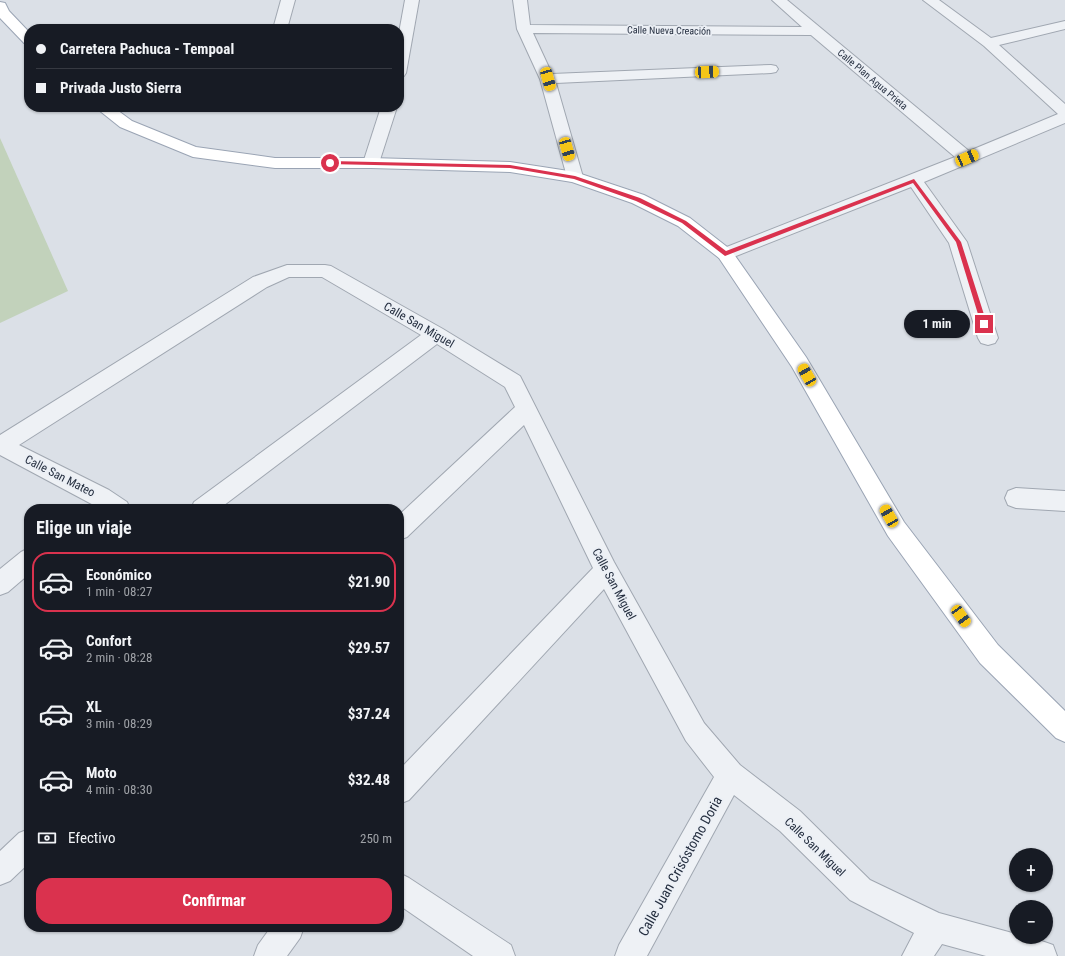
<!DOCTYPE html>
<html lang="es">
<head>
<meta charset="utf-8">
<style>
	:root { --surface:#171b24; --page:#242831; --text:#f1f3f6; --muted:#9ea1a6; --line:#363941; --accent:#da324e }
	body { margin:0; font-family:"Roboto Condensed",sans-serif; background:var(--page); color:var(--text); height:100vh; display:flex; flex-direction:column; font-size:15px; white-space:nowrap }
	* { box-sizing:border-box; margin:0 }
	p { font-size:13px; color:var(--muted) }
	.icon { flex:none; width:22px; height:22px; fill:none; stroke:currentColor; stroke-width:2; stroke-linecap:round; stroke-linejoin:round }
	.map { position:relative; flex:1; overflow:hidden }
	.side { position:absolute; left:24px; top:504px; width:380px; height:428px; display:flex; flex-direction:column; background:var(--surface); border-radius:16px; box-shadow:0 1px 3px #0004 }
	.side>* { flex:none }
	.banner { position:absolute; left:24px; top:24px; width:380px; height:88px; border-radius:16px; box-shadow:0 1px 3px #0004; display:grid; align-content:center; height:88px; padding:0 12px; background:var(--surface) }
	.fabs { position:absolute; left:1009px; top:848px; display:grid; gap:8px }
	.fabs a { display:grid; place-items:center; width:44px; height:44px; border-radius:50%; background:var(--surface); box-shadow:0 1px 3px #0004; font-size:20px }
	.end { position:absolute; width:18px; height:18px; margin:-9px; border:5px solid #da324e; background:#fff; box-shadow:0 0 0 2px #fff }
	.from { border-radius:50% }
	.bubble { position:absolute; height:28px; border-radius:14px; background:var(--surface); box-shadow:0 1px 3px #0004; font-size:13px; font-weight:700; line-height:28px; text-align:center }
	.car { position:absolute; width:12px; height:24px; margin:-12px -6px; border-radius:5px; box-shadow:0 0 3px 1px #0007; background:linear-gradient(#f5c518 24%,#345 0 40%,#f5c518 0 76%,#345 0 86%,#f5c518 0) }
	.banner b { display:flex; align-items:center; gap:14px; height:38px; font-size:15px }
	.banner b+b { border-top:1px solid var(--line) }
	.banner i { width:10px; height:10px; background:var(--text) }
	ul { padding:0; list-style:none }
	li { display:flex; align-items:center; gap:12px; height:60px; margin:0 8px 6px; padding:0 4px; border:2px solid transparent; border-radius:16px }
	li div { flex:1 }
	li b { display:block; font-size:15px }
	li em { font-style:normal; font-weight:700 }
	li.selected { border-color:var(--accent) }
	li>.icon { width:36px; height:36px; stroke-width:1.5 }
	h2 { padding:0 12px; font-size:18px; line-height:48px }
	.pay { display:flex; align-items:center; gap:10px; height:44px; padding:0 12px; font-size:15px }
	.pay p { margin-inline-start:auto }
	.action { display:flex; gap:8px; margin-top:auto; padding:8px 12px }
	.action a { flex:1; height:46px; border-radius:16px; background:var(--accent); color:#fff; font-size:16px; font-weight:700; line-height:46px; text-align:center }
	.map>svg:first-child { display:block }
	.green { fill:#c2d2bb }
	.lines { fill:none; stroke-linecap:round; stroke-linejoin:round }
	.minor-casing { stroke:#a0a7b1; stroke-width:2 }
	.major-casing { stroke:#9aa4b4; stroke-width:2 }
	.minor { fill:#eef1f5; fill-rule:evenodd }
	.major { fill:#fff; fill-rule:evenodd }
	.route { fill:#da324e }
	.labels { text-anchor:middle; stroke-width:3.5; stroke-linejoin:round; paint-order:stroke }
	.far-street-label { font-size:10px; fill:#242e3f; stroke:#ebeff5 }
	.street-label { font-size:12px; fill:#242e3f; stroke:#ebeff5 }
	.near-street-label { font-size:14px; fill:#242e3f; stroke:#ebeff5 }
</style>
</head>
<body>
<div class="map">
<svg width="1065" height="956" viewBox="0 0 1065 956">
	<rect width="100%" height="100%" fill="#dbe0e7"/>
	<path class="green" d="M0,138l68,153 -68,32z"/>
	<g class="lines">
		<defs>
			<g id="minor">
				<path d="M281,0h14l-8,29h-14z"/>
				<path d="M405,0h14l-13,73 -2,3 -5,1v-44z"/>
				<path d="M513,0h14l3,25 272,2 -30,-27h15l182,151 89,-37 -74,-68 -61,-46h16l52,38 74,-17v8l-66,16 66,59v19l-141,59 43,60 31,96 -3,5 -7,2 -7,-2 -3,-5 -29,-95 -38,-56 -180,71 -6,2 -6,-2 -3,-4 3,-4 236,-93 -144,-122 -278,-2 19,41 219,-9 5,1 2,3 -2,3 -5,1 -215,10 27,94 -2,4 -6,1 -6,-1 -2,-4 -27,-98 -23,-50z"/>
				<path d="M381,107h16l-18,56 -2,4 -6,1 -6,-1 -2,-4z"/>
				<path d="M287,265h38l6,1 112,63 77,47 94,186 90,161 36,42 60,46 70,69 69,33 77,21v3c13,0 24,3 37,8l4,11h-71l-44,-12 -8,12h-32l12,-23 -64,-33 -70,-69 -46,-36 -87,161h-32l4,-11 95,-168 -28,-36 -82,-152 -195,211 -10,4v-34l194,-202 -69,-143 -117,112 -8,3v-25l116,-108 -10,-20 -68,-43 -218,165h-28l3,-7 227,-167 -99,-58h-33l-22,10 -248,158 90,45 18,12 3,7h-29l-101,-54v-20l253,-158z"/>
				<path d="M1016,488l49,3v20l-49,-3 -8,-3 -3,-7 3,-7z"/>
				<path d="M29,548v26l-21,18 -8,3v-26l21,-17z"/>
				<path d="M29,829v34l-19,18 -10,4v-34l19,-18z"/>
				<path d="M399,873l10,5 102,67 4,11h-42l-74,-51z"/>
				<path d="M271,927h33l-4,11 -13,18h-33l4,-11z"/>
			</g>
			<g id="major">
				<path d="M0,2l5,1 4,8 20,21v12l-5,-1 -24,-25z"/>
				<path d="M95,107h18l19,14 64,26 79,11h96l139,4 65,10 69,23 46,23 41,32 75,107 98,165 94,123 67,66v31l-9,-4 -76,-75 -92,-127 -96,-169 -73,-109 -41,-32 -46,-23 -60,-21 -62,-10 -139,-4h-96l-82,-11 -73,-30z"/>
			</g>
		</defs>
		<use href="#minor" class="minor-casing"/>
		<use href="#major" class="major-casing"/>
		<use href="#minor" class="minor"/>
		<use href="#major" class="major"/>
	</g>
	<path class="route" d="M330,161l180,4 65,11 65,22 46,23 40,30 188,-72 47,63 26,82 -3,2 -3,-2 -25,-82 -43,-59 -188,73 -43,-33 -46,-22 -62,-22 -64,-11 -182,-4z"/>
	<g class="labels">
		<g class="far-street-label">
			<text transform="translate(669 30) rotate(1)" y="4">Calle Nueva Creación</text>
			<text transform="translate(873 79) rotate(40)" y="4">Calle Plan Agua Prieta</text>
		</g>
		<g class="street-label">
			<text transform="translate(419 325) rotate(30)" y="4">Calle San Miguel</text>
			<text transform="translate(60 476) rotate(27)" y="4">Calle San Mateo</text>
			<text transform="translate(614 584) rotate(62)" y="4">Calle San Miguel</text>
			<text transform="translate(815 847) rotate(44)" y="4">Calle San Miguel</text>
		</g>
		<g class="near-street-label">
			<text transform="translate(680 866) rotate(-61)" y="5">Calle Juan Crisóstomo Doria</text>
		</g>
	</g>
</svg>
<div class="fabs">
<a>+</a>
<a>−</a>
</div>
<i class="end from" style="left:330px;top:163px"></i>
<i class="end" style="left:984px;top:324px"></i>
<div class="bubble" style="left:904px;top:310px;width:66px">1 min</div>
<i class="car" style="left:707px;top:72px;rotate:87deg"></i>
<i class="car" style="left:548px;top:79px;rotate:164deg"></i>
<i class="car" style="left:567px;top:149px;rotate:164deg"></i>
<i class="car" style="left:967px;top:158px;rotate:67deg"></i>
<i class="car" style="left:807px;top:375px;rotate:330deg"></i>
<i class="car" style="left:889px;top:516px;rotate:330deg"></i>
<i class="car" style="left:961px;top:616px;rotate:144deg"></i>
<div class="banner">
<b><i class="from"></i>Carretera Pachuca - Tempoal</b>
<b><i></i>Privada Justo Sierra</b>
</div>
<section class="side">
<h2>Elige un viaje</h2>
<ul>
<li class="selected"><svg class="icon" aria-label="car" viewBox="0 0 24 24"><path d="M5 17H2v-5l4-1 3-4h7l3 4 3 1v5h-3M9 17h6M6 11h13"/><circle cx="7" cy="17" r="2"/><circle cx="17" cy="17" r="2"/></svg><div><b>Económico</b><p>1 min · 08:27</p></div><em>$21.90</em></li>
<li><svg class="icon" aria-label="car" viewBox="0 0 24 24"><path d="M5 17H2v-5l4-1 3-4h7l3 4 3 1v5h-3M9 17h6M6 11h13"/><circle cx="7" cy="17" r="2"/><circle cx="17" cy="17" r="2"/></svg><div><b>Confort</b><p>2 min · 08:28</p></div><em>$29.57</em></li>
<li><svg class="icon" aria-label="car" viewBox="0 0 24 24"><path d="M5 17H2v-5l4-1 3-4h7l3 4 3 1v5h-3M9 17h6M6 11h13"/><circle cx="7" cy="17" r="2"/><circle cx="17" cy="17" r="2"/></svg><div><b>XL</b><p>3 min · 08:29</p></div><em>$37.24</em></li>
<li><svg class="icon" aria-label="car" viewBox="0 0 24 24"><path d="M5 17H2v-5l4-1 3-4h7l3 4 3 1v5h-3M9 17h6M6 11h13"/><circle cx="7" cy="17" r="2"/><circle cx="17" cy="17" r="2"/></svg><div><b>Moto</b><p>4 min · 08:30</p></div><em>$32.48</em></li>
</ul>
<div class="pay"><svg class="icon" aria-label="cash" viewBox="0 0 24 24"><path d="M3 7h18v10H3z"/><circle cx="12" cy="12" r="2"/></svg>Efectivo<p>250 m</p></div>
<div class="action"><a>Confirmar</a></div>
</section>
</div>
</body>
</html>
